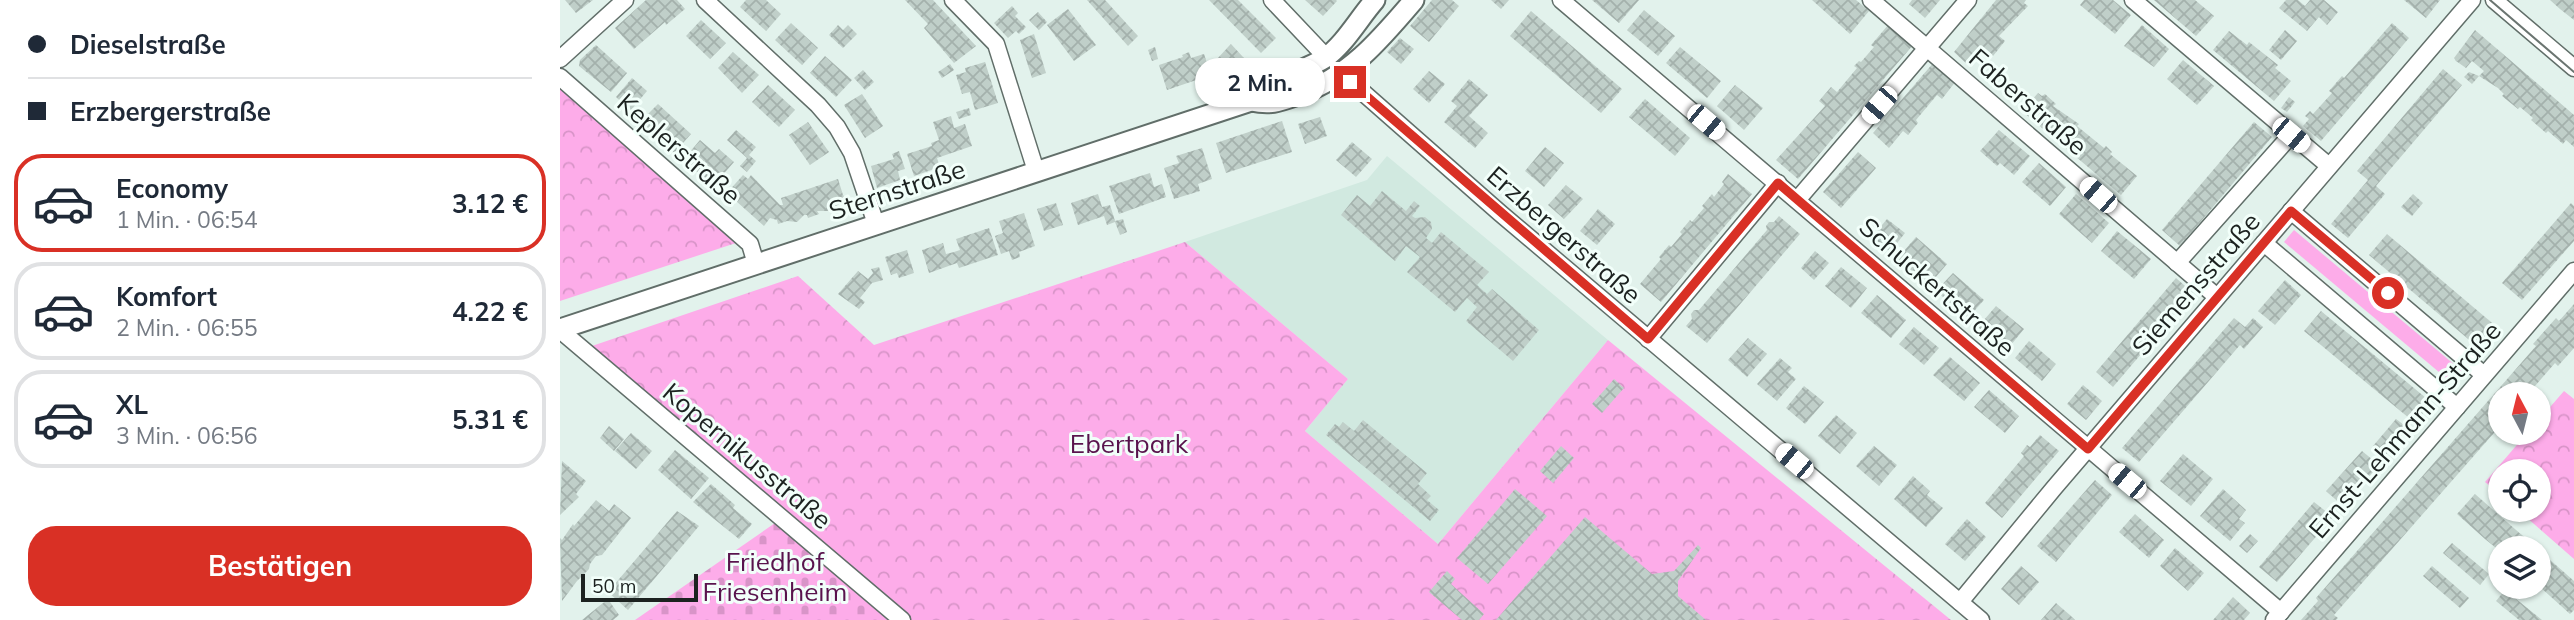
<!DOCTYPE html>
<html lang="de">
<head>
<meta charset="utf-8">
<style>
	:root { --surface:#fff; --page:#f6f6f7; --text:#1f2937; --muted:#747a83; --line:#e0e1e3; --accent:#d93025 }
	body { margin:0; font-family:Mulish,sans-serif; background:var(--page); color:var(--text); height:100vh; display:flex; flex-direction:column; font-size:26px; white-space:nowrap }
	* { box-sizing:border-box; margin:0 }
	p { font-size:23px; color:var(--muted) }
	.icon { flex:none; width:38px; height:38px; fill:none; stroke:currentColor; stroke-width:2; stroke-linecap:round; stroke-linejoin:round }
	.map { position:relative; flex:1; overflow:hidden }
	.side { display:flex; flex-direction:column; background:var(--surface); width:560px }
	.side>* { flex:none }
	.hud { display:grid; align-content:center; height:154px; padding:0 28px; background:var(--surface) }
	.needle { width:46px; rotate:353deg }
	.tools { position:absolute; left:1928px; top:382px; display:grid; gap:14px }
	.tools a { display:grid; place-items:center; width:63px; height:63px; border-radius:50%; background:var(--surface); box-shadow:0 2px 5px #0004; font-size:35px }
	.scale { position:absolute; left:21px; bottom:18px; width:117px; box-sizing:border-box; padding-left:7px; border:4px solid #1c2220; border-top:0; font-size:19px; line-height:24px; white-space:nowrap; color:#1c2220; -webkit-text-stroke:5px #f2fffa; paint-order:stroke }
	.end { position:absolute; width:32px; height:32px; margin:-16px; border:9px solid #d93025; background:#fff; box-shadow:0 0 0 4px #fff }
	.from { border-radius:50% }
	.bubble { position:absolute; height:49px; border-radius:24px; background:var(--surface); box-shadow:0 2px 5px #0004; font-size:23px; font-weight:700; line-height:49px; text-align:center }
	.car { position:absolute; width:21px; height:42px; margin:-21px -10px; border-radius:9px; box-shadow:0 0 5px 2px #0007; background:linear-gradient(#fff 24%,#345 0 40%,#fff 0 76%,#345 0 86%,#fff 0) }
	.hud b { display:flex; align-items:center; gap:24px; height:66px; font-size:26px }
	.hud b+b { border-top:2px solid var(--line) }
	.hud i { width:18px; height:18px; background:var(--text) }
	ul { padding:0; list-style:none }
	li { display:flex; align-items:center; gap:21px; height:98px; margin:0 14px 10px; padding:0 14px; border:4px solid var(--line); border-radius:28px }
	li div { flex:1 }
	li b { display:block; font-size:26px }
	li em { font-style:normal; font-weight:700 }
	li.selected { border-color:var(--accent) }
	li>.icon { width:63px; height:63px; stroke-width:1.5 }
	.primary-button { display:flex; gap:14px; margin-top:auto; padding:14px 28px }
	.primary-button a { flex:1; height:80px; border-radius:28px; background:var(--accent); color:#fff; font-size:28px; font-weight:700; line-height:80px; text-align:center }
	main { display:flex; flex:1; min-height:0 }
	.map>svg:first-child { display:block }
	.built { fill:#d1e9e0 }
	.grass { fill:#fdace9 }
	.cemetery { fill:url(#cemetery-stones) }
	.park { fill:url(#park-crowns) }
	.building { fill:url(#building-cross-hatch) }
	.lines { fill:none; stroke-linecap:round; stroke-linejoin:round }
	.minor-casing { stroke:#616e69; stroke-width:19 }
	.major-casing { stroke:#616e69; stroke-width:23 }
	.minor { stroke:#fff; stroke-width:16 }
	.major { stroke:#fff; stroke-width:19 }
	.tram { stroke:#6b7571; stroke-width:2 }
	.route { stroke:#d93025; stroke-width:9 }
	.labels { text-anchor:middle; stroke-width:6; stroke-linejoin:round; paint-order:stroke }
	.street-label { font-size:26px; fill:#1c2220; stroke:#f2fffa }
	.park-label { font-size:26px; fill:#59134d; stroke:#f2fffa }
</style>
</head>
<body>
<main>
<section class="side">
<div class="hud">
<b><i class="from"></i>Dieselstraße</b>
<b><i></i>Erzbergerstraße</b>
</div>
<ul>
<li class="selected"><svg class="icon" aria-label="car" viewBox="0 0 24 24"><path d="M5 17H2v-5l4-1 3-4h7l3 4 3 1v5h-3M9 17h6M6 11h13"/><circle cx="7" cy="17" r="2"/><circle cx="17" cy="17" r="2"/></svg><div><b>Economy</b><p>1 Min. · 06:54</p></div><em>3.12 €</em></li>
<li><svg class="icon" aria-label="car" viewBox="0 0 24 24"><path d="M5 17H2v-5l4-1 3-4h7l3 4 3 1v5h-3M9 17h6M6 11h13"/><circle cx="7" cy="17" r="2"/><circle cx="17" cy="17" r="2"/></svg><div><b>Komfort</b><p>2 Min. · 06:55</p></div><em>4.22 €</em></li>
<li><svg class="icon" aria-label="car" viewBox="0 0 24 24"><path d="M5 17H2v-5l4-1 3-4h7l3 4 3 1v5h-3M9 17h6M6 11h13"/><circle cx="7" cy="17" r="2"/><circle cx="17" cy="17" r="2"/></svg><div><b>XL</b><p>3 Min. · 06:56</p></div><em>5.31 €</em></li>
</ul>
<div class="primary-button"><a>Bestätigen</a></div>
</section>
<div class="map">
<svg width="2014" height="620" viewBox="0 0 2014 620">
	<defs>
		<pattern id="cemetery-stones" width="16" height="16" patternUnits="userSpaceOnUse" patternTransform="scale(1.75)"><rect width="16" height="16" fill="#fdace9"/><path d="M2 7V4a2 2 0 0 1 4 0v3zM10 15v-3a2 2 0 0 1 4 0v3z" fill="#d894c8"/></pattern>
		<pattern id="park-crowns" width="20" height="18" patternUnits="userSpaceOnUse" patternTransform="scale(1.75)"><rect width="20" height="18" fill="#fdace9"/><path d="M2 6a3 3 0 1 1 6 0M12 15a3 3 0 1 1 6 0" fill="none" stroke="#d894c8"/></pattern>
		<pattern id="building-cross-hatch" width="8" height="8" patternUnits="userSpaceOnUse" patternTransform="scale(1.75)"><rect width="8" height="8" fill="#c0cfc9"/><path d="M0 0l8 8M0 8l8-8" fill="none" stroke="#a4b1ac"/></pattern>
	</defs>
	<rect width="100%" height="100%" fill="#e2f2ec"/>
	<path class="built" d="M827,156l221,184 -170,204 -133,-113 43,-52 -163,-137 182,-62z"/>
	<path class="grass" d="M1734,230l168,141 -10,12 -168,-141z"/>
	<path class="cemetery" d="M218,521l117,99h-260z"/>
	<g class="park">
		<path d="M0,85l179,157 -179,59z"/>
		<path d="M625,242l163,137 -43,52 133,113 170,-204 343,280h-1041l-321,-273 209,-71 76,69z"/>
		<path d="M2004,391l10,8v160l-57,-50h22v-38h-38v24l-16,-13 43,-50h11v-12z"/>
	</g>
	<g class="building">
		<path d="M5,0h28l-17,13z"/>
		<path d="M86,0h31l8,9 -19,16 -1,-3 -31,27 -19,-21z"/>
		<path d="M186,0h20l15,14 -15,17 -26,-24z"/>
		<path d="M345,0h28l43,46 -22,17 -30,-35 4,-4z"/>
		<path d="M527,0h18l33,36 -10,10z"/>
		<path d="M649,0h29l38,38 -15,15z"/>
		<path d="M745,0h31l1,1 -14,15z"/>
		<path d="M872,0h20l7,6 -30,36 -19,-16z"/>
		<path d="M931,0h18l-8,9z"/>
		<path d="M1032,0h47l-20,23z"/>
		<path d="M1252,0h44l13,11 -19,23z"/>
		<path d="M1352,0h28l-15,18 -16,-14z"/>
		<path d="M1436,0h30l-2,3 4,3 -29,30 6,5 -12,15 -9,-7 -15,17 -15,-14z"/>
		<path d="M1524,0h29l18,15 -16,19 -35,-29z"/>
		<path d="M1594,0h41l19,16 -18,20z"/>
		<path d="M1726,0h12l7,6 5,-6h14l14,12 -11,13 -8,-8 -12,14 -28,-23z"/>
		<path d="M1844,0h36l-14,18z"/>
		<path d="M1990,0h24v20l-14,-11z"/>
		<path d="M452,6l6,7 -3,3 11,11 -7,7 -3,-3 -8,7 -14,-15z"/>
		<path d="M508,9l28,36 -22,16 -27,-36z"/>
		<path d="M1084,10l31,26 -17,20 -31,-26z"/>
		<path d="M971,11l91,78 -21,24 -91,-77z"/>
		<path d="M478,12l9,10 -8,8 -10,-10z"/>
		<path d="M141,20l25,23 -16,16 -24,-23z"/>
		<path d="M231,23l27,25 -16,17 -27,-25z"/>
		<path d="M1832,23l17,15 -88,103 -18,-15 6,-7 -4,-3 5,-5 3,3 19,-21 -3,-2 13,-15 2,2z"/>
		<path d="M1329,24l24,21 -115,134 -22,-19 49,-54 -6,-5 12,-14 6,5 20,-24 -3,-2 5,-5 2,1 13,-15 -3,-2z"/>
		<path d="M278,25l5,5 5,-5 9,9 -14,14 -14,-13z"/>
		<path d="M1582,25l27,24 -15,18 -30,-21z"/>
		<path d="M1725,30l12,11 -16,19 -12,-10z"/>
		<path d="M1915,30l99,85v32l-8,-7 -3,4 -15,-13 -2,2 -15,-13 2,-2 -7,-6 -6,-5 -2,2 -16,-13 2,-2 -6,-6 -19,-12 5,-5 -12,-10 -6,7 -10,-7 -2,-3z"/>
		<path d="M1669,31l18,14 2,-3 29,23 -3,3 16,13 -17,20 -61,-51z"/>
		<path d="M474,34l12,39 -14,5 -12,-38z"/>
		<path d="M840,38l14,11 -13,15 -14,-12z"/>
		<path d="M671,44l24,26 -31,11 -3,-11 4,-2 -8,-9z"/>
		<path d="M36,45l31,28 -16,19 -32,-26 1,-6z"/>
		<path d="M595,47l3,12 -6,2 -4,-11z"/>
		<path d="M1120,47l41,34 -14,17 -41,-35z"/>
		<path d="M173,52l26,23 -17,18 -24,-25z"/>
		<path d="M629,52l2,6 13,-4 7,21 -44,15 -8,-25 24,-8 -1,-2z"/>
		<path d="M265,56l27,24 -16,17 -26,-24z"/>
		<path d="M1623,60l31,26 -17,19 -30,-26z"/>
		<path d="M425,62l13,41 -23,7 -5,-18 -8,2 -6,-19 10,-3 -1,-4z"/>
		<path d="M1374,62l22,19 -14,18 -5,-4 -21,25 2,3 -10,12 -5,-4 -14,17 -16,-15z"/>
		<path d="M390,64l4,6 -12,8 -4,-6z"/>
		<path d="M1883,69l19,16 -86,101 9,8 -37,44 -17,-14 37,-44 -11,-9z"/>
		<path d="M303,70l11,12 -9,8 -11,-12z"/>
		<path d="M869,71l16,13 -16,19 -16,-14z"/>
		<path d="M1909,72l10,4 -7,8 -8,-7z"/>
		<path d="M72,78l15,13 -16,19 -15,-13z"/>
		<path d="M909,79l19,16 -19,21 19,17 -13,15 -31,-26 13,-16 -6,-5z"/>
		<path d="M208,85l27,25 -16,17 -27,-25z"/>
		<path d="M1175,85l28,23 -19,22 -27,-24z"/>
		<path d="M1478,93l4,3 3,-2 11,10 -3,2 26,18 -2,2 27,22 2,-2 6,6 -2,2 27,22 -16,19 -99,-84z"/>
		<path d="M302,94l21,32 -18,12 -21,-33z"/>
		<path d="M1729,97l6,5 -8,10 -6,-4z"/>
		<path d="M1085,99l45,39 -15,18 -46,-39z"/>
		<path d="M98,104l33,30 -17,19 -34,-31z"/>
		<path d="M409,108l2,7 -12,4 -3,-7z"/>
		<path d="M391,116l3,12 11,-4 7,22 -35,12 3,9 -26,9 -7,-22 25,-8 -1,-3 8,-3 -6,-18z"/>
		<path d="M760,117l7,19 -22,8 -7,-20z"/>
		<path d="M722,121l10,31 -66,21 -10,-30z"/>
		<path d="M248,122l21,30 -19,13 -21,-30z"/>
		<path d="M1694,122l18,15 -92,109 -18,-16z"/>
		<path d="M176,130l20,17 -7,8 7,6 -9,11 -7,-6 7,-8 -20,-18z"/>
		<path d="M1439,130l31,26 -16,19 -14,-12 -3,3 -17,-15z"/>
		<path d="M140,140l15,13 4,-4 15,13 -21,24 -30,-26z"/>
		<path d="M792,142l20,17 -16,18 -20,-17z"/>
		<path d="M985,147l19,16 -20,24 -19,-16z"/>
		<path d="M642,148l10,31 -14,5 2,7 -26,8 -10,-31 15,-5 -3,-7z"/>
		<path d="M339,151l6,18 -7,2 2,9 -23,8 -6,-22 23,-7 -2,-5z"/>
		<path d="M1298,152l18,16 -35,40 -18,-16z"/>
		<path d="M1479,163l27,24 -16,19 -28,-24z"/>
		<path d="M590,173l4,14 8,-3 4,13 -47,17 -10,-28z"/>
		<path d="M1168,174l24,20 -91,108 -21,-18 21,-25 -2,-2 10,-12 2,2 11,-13 -2,-2 10,-12 2,2 12,-14 -2,-2 10,-12 2,3 10,-13 -2,-2z"/>
		<path d="M183,175l5,4 3,-4 29,30h3l-2,-7 57,-19 5,16 7,9 -8,3 -1,-4 -11,8h-13l2,3 -11,4 -1,-3h-3l-7,7 -10,-1 -9,3 -1,-4 -7,-2 -6,8 -37,-33z"/>
		<path d="M1006,185l17,14 -19,20 -16,-14z"/>
		<path d="M822,191l24,20 8,-10 6,5 -8,10 3,2 10,-1 6,5 1,7 -6,9 6,5 9,-11 48,40 -12,13 10,9 5,-5 47,41 -26,31 -47,-40 11,-14 -10,-9 -12,14 -48,-40 13,-15 -14,-11 -11,15 -54,-46 16,-20 13,11z"/>
		<path d="M538,194l4,13 8,-2 5,16 8,-2 4,13 -7,3 -5,-13 -8,3 -3,-9 -26,9 -7,-22z"/>
		<path d="M1516,194l33,29 -17,20 -33,-29z"/>
		<path d="M1853,194l10,9 -11,13 -11,-9z"/>
		<path d="M496,203l7,22 -19,6 -7,-22z"/>
		<path d="M2011,203l3,3v35l-52,59 -20,-17z"/>
		<path d="M1038,209l17,15 -18,21 -17,-14z"/>
		<path d="M464,213l11,33 -16,6 1,5 -8,3 -3,-9 -8,3 -6,-18 8,-3 -4,-12z"/>
		<path d="M1219,216l21,18 -93,109 -21,-17 6,-7 -1,-5 3,-4h5l68,-80 -1,-4 3,-4h5z"/>
		<path d="M1327,219l18,14 -15,19 -18,-15z"/>
		<path d="M429,228l9,27 -39,13 -2,-5 -28,10 -7,-23 21,-7 3,11 8,-2 6,-2 -4,-11z"/>
		<path d="M1557,231l34,28 -17,20 -33,-28z"/>
		<path d="M1827,234l111,94 -18,21 -111,-94z"/>
		<path d="M1356,237l31,27 -19,22 -31,-27z"/>
		<path d="M347,250l7,23 -15,5 -2,-5 -6,2 -6,-18z"/>
		<path d="M1255,251l14,12 -15,17 -13,-12z"/>
		<path d="M319,267l4,13 -11,3 -12,15 5,4 -6,7 -21,-15 20,-23 10,8 5,-6 -2,-4z"/>
		<path d="M1281,267l26,21 -16,20 -26,-22z"/>
		<path d="M1393,273l31,27 -16,18 -32,-27z"/>
		<path d="M1616,278l17,15 -80,94 -17,-15z"/>
		<path d="M1725,280l16,15 -26,30 -17,-14z"/>
		<path d="M1317,295l29,25 -15,18 -30,-25z"/>
		<path d="M2014,304v44l-16,18 -3,-3 -27,31h-27v31l-167,190 4,3 -2,2h-35l17,-19 -2,-3 220,-252 -3,-2 23,-26 3,3z"/>
		<path d="M1436,306l28,23 -18,22 -28,-24z"/>
		<path d="M1761,311l111,92 -17,20 -111,-92z"/>
		<path d="M1674,318l11,9 8,-9 10,9 -19,22 -4,-4 -101,117 -17,-14z"/>
		<path d="M1354,327l25,21 -15,17 -25,-21z"/>
		<path d="M1188,338l19,16 -20,23 -19,-17z"/>
		<path d="M1469,341l27,23 -14,17 -27,-23z"/>
		<path d="M1390,357l30,26 -16,18 -31,-26z"/>
		<path d="M1220,358l12,10 -4,4 8,7 -19,22 -20,-17z"/>
		<path d="M1054,379l10,9 -22,25 -10,-9z"/>
		<path d="M1523,385l19,16 -16,19 -19,-16z"/>
		<path d="M1244,386l20,16 -19,22 -19,-16z"/>
		<path d="M1429,390l30,26 -14,17 -31,-26z"/>
		<path d="M1276,415l21,18 -17,21 -22,-18z"/>
		<path d="M1836,419l12,9 -23,28 -12,-10z"/>
		<path d="M803,420l64,53 -9,11 13,12 -4,4 12,10 -9,11 -104,-86 9,-11 4,3 4,-5 11,9z"/>
		<path d="M49,426l15,13 -10,12 -14,-13z"/>
		<path d="M71,433l21,18 -16,18 -21,-18z"/>
		<path d="M1480,435l19,16 -57,67 -17,-15 39,-47 -3,-3 6,-8 3,2z"/>
		<path d="M1001,446l13,12 -21,25 -13,-12z"/>
		<path d="M1314,446l23,19 -18,21 -23,-20z"/>
		<path d="M115,450l34,28 -18,21 -33,-29z"/>
		<path d="M1802,451l17,14 -36,41 -17,-15z"/>
		<path d="M1623,454l30,25 -22,27 -31,-25z"/>
		<path d="M2,461l24,20 -10,13 3,3 -19,18z"/>
		<path d="M1353,476l17,15 -3,4 16,13 -17,19 -32,-28z"/>
		<path d="M1535,480l17,15 -56,67 -19,-16z"/>
		<path d="M151,484l24,21 -2,3 19,16 -13,15 -46,-37z"/>
		<path d="M955,489l32,27 -59,68 -31,-26z"/>
		<path d="M1663,489l23,21 -7,9 6,4 -15,18 -30,-25z"/>
		<path d="M1915,494l57,50 5,4h-36v4l-16,-13 -28,-25z"/>
		<path d="M36,500l13,11 5,-7 17,14 -29,37 -6,1 -6,8 -1,5 -12,12 -15,20 -2,-63 2,2 11,-16 1,2z"/>
		<path d="M1754,502l19,15 -56,65 -18,-15z"/>
		<path d="M117,511l22,15 -71,84 -20,-18z"/>
		<path d="M1575,514l29,26 -15,18 -30,-26z"/>
		<path d="M1025,517l67,57 22,-3 24,-26 3,3 -23,33v15l28,24h-210z"/>
		<path d="M1407,519l19,18 -21,24 -20,-17z"/>
		<path d="M1690,534l8,7 -11,12 -8,-7z"/>
		<path d="M1892,543l37,31 -9,11 -37,-32z"/>
		<path d="M1615,548l29,25 -16,18 -28,-25z"/>
		<path d="M1979,550l35,31v29l-4,4 -31,-28z"/>
		<path d="M1461,566l18,16 -20,23 -18,-16z"/>
		<path d="M1872,566l37,32 -9,10 -37,-32z"/>
		<path d="M887,571l8,8 -4,5 33,30 -5,6h-17l-33,-28z"/>
		<path d="M1945,590l37,30h-23l-23,-19z"/>
		<path d="M1673,597l17,16 -6,7h-31z"/>
		<path d="M48,599l11,16 -6,5h-31z"/>
		<path d="M1496,603l16,14 3,3h-34z"/>
	</g>
	<g class="lines">
		<defs>
			<g id="minor">
				<path d="M145,0l113,105 19,22 15,26 24,71"/>
				<path d="M393,0l43,44 40,127"/>
				<path d="M712,0l54,57"/>
				<path d="M1001,0l720,612"/>
				<path d="M1311,0l346,297"/>
				<path d="M1573,0l196,166"/>
				<path d="M1934,0l80,68"/>
				<path d="M0,59l65,-59"/>
				<path d="M782,74l158,139 481,407"/>
				<path d="M0,77l190,167 6,20"/>
				<path d="M1238,199l170,-199"/>
				<path d="M1731,211l193,164"/>
				<path d="M1704,243l193,164"/>
				<path d="M1617,263l114,-128"/>
				<path d="M0,330l342,290"/>
				<path d="M1088,339l130,-156"/>
				<path d="M1400,602l94,-114 418,-488"/>
				<path d="M1714,620l300,-349"/>
			</g>
			<g id="major">
				<path d="M691,101c21,-26 47,-26 74,-43 20,-14 34,-40 50,-58"/>
				<path d="M0,329l691,-228c20,4 27,1 47,-6 51,-18 82,-55 116,-95"/>
			</g>
		</defs>
		<use href="#minor" class="minor-casing"/>
		<use href="#major" class="major-casing"/>
		<use href="#minor" class="minor"/>
		<use href="#major" class="major"/>
		<path class="tram" d="M1930,0l84,72"/>
	</g>
	<g class="lines">
		<path class="route" d="M790,82l298,257 130,-156 310,266 203,-238 97,82"/>
	</g>
	<g class="labels">
		<g class="street-label">
			<text transform="translate(1468 102) rotate(41)" y="9">Faberstraße</text>
			<text transform="translate(119 149) rotate(41)" y="9">Keplerstraße</text>
			<text transform="translate(337 190) rotate(-18)" y="9">Sternstraße</text>
			<text transform="translate(1004 235) rotate(41)" y="9">Erzbergerstraße</text>
			<text transform="translate(1636 284) rotate(-49)" y="9">Siemensstraße</text>
			<text transform="translate(1377 287) rotate(41)" y="9">Schuckertstraße</text>
			<text transform="translate(1845 430) rotate(-49)" y="9">Ernst-Lehmann-Straße</text>
			<text transform="translate(187 456) rotate(40)" y="9">Kopernikusstraße</text>
		</g>
		<g class="park-label">
			<text x="569" y="453">Ebertpark</text>
			<text x="215" y="571">Friedhof<tspan x="215" dy="30">Friesenheim</tspan></text>
		</g>
	</g>
</svg>
<div class="tools">
<a><svg class="needle" viewBox="-14 -14 28 28"><path d="M0-13l5 13h-10z" fill="#e53935"/><path d="M0 13l5-13h-10z" fill="#747a83"/></svg></a>
<a><svg class="icon" aria-label="locate" viewBox="0 0 24 24"><circle cx="12" cy="12" r="6"/><path d="M12 2v4M12 18v4M2 12h4M18 12h4"/></svg></a>
<a><svg class="icon" aria-label="layers" viewBox="0 0 24 24"><path d="M12 4l9 5-9 5-9-5zM3 14l9 5 9-5"/></svg></a>
</div>
<div class="scale">50 m</div>
<i class="end from" style="left:1828px;top:293px"></i>
<i class="end" style="left:790px;top:82px"></i>
<div class="bubble" style="left:635px;top:58px;width:130px">2 Min.</div>
<i class="car" style="left:1319px;top:105px;rotate:221deg"></i>
<i class="car" style="left:1146px;top:122px;rotate:130deg"></i>
<i class="car" style="left:1731px;top:135px;rotate:130deg"></i>
<i class="car" style="left:1538px;top:195px;rotate:311deg"></i>
<i class="car" style="left:1234px;top:461px;rotate:310deg"></i>
<i class="car" style="left:1567px;top:481px;rotate:310deg"></i>
</div>
</main>
</body>
</html>
